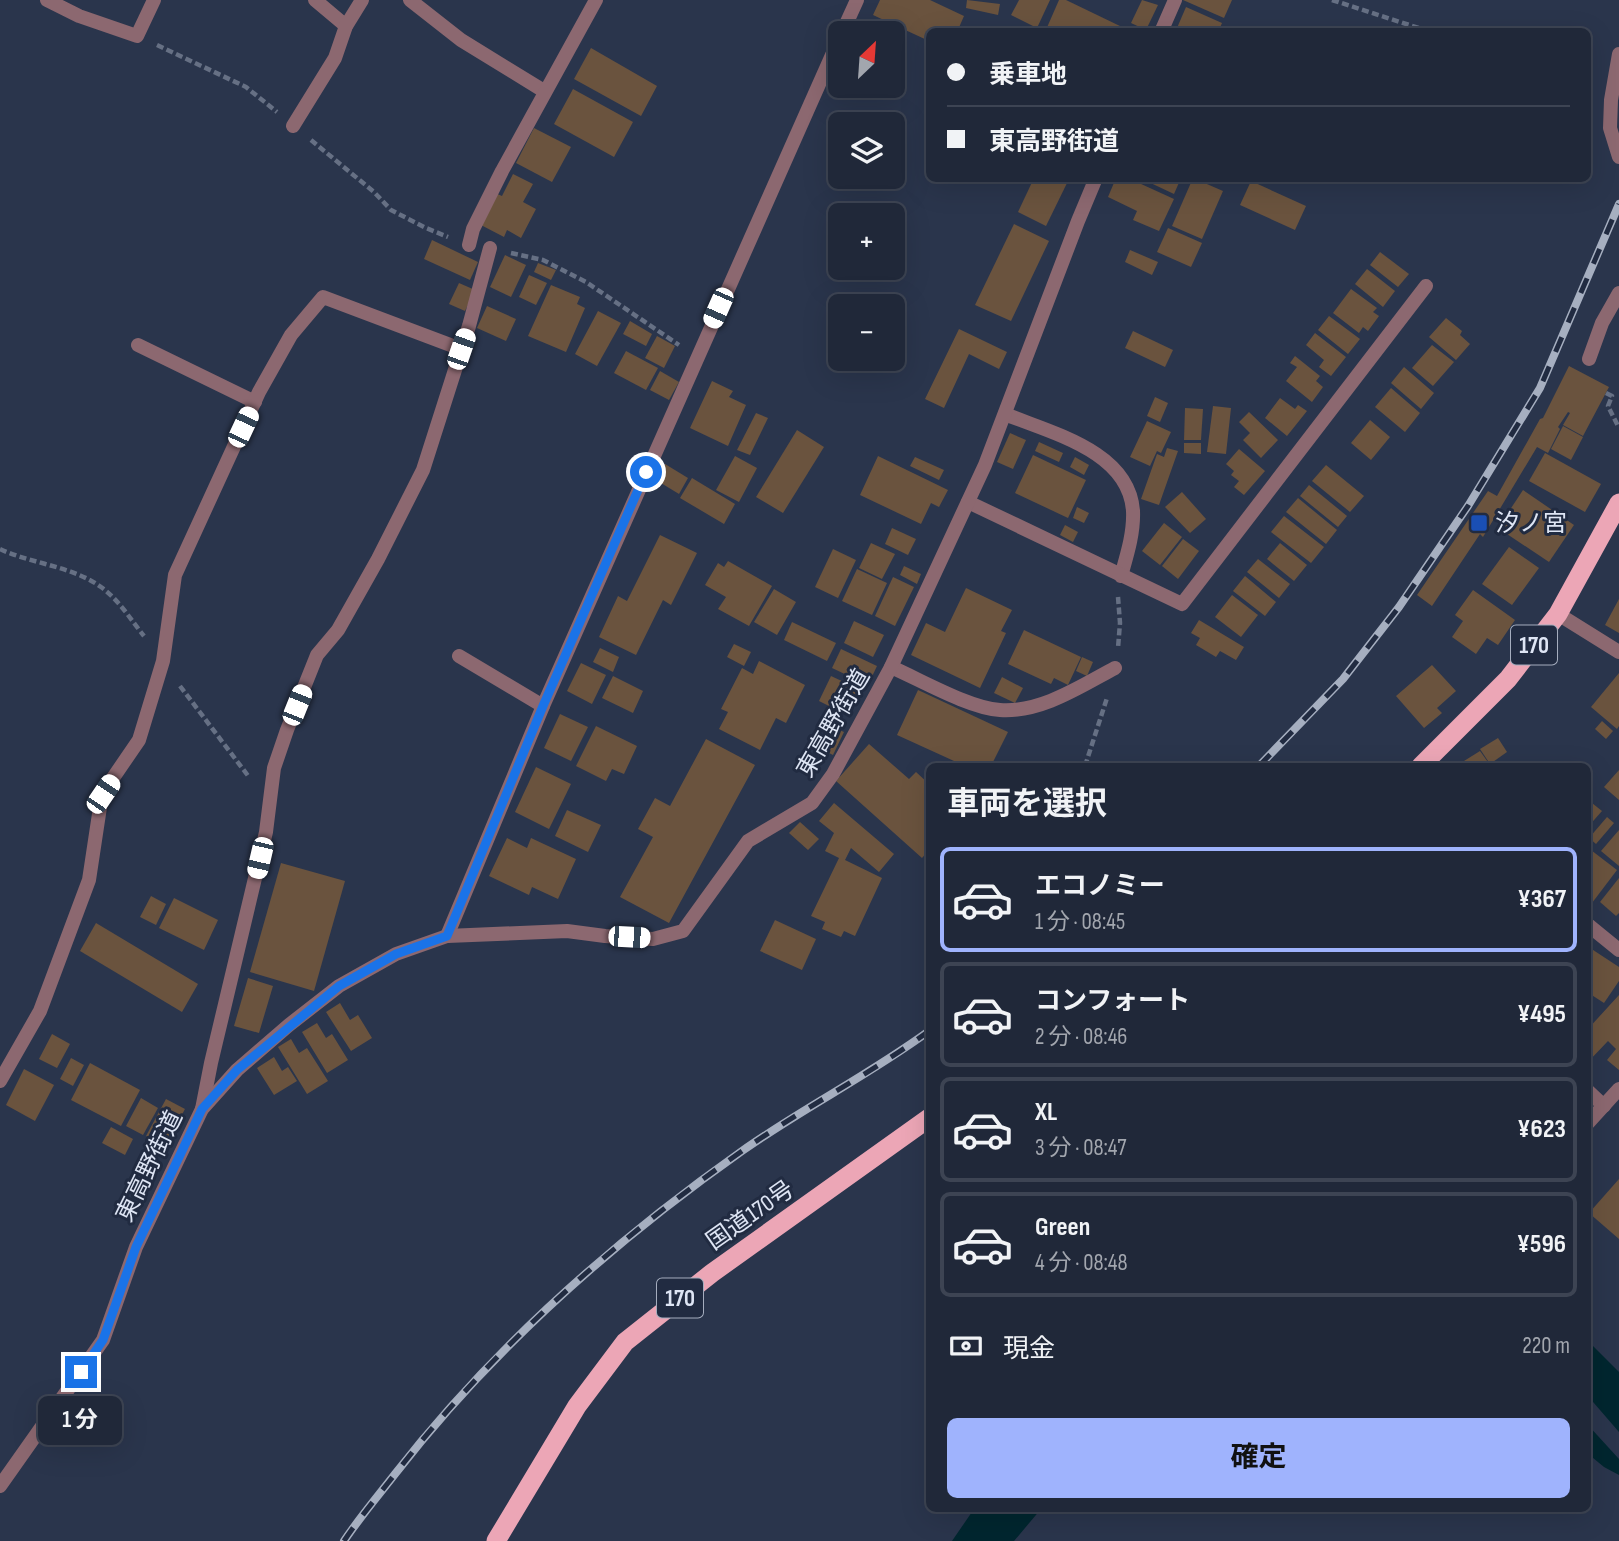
<!DOCTYPE html>
<html lang="ja">
<head>
<meta charset="utf-8">
<style>
	:root { --surface:#202839; --page:#283041; --text:#f1f3f6; --muted:#a2a6ae; --line:#3d4453; --accent:#9fb3fd }
	body { margin:0; font-family:"Sofia Sans Condensed","Noto Sans JP",sans-serif; background:var(--page); color:var(--text); height:100vh; display:flex; flex-direction:column; font-size:26px; white-space:nowrap }
	* { box-sizing:border-box; margin:0 }
	p { font-size:23px; color:var(--muted) }
	.icon { flex:none; width:38px; height:38px; fill:none; stroke:currentColor; stroke-width:2; stroke-linecap:round; stroke-linejoin:round }
	.map { position:relative; flex:1; overflow:hidden }
	.panel { position:absolute; left:926px; top:763px; width:665px; height:749px; display:flex; flex-direction:column; background:var(--surface); border-radius:10px; box-shadow:0 7px 28px #0002,0 0 0 2px var(--line) }
	.panel>* { flex:none }
	.hud { position:absolute; left:926px; top:28px; width:665px; height:154px; border-radius:10px; box-shadow:0 7px 28px #0002,0 0 0 2px var(--line); display:grid; align-content:center; height:154px; padding:0 21px; background:var(--surface) }
	.needle { width:46px; rotate:25deg }
	.tools { position:absolute; left:828px; top:21px; display:grid; gap:14px }
	.tools a { display:grid; place-items:center; width:77px; height:77px; border-radius:10px; background:var(--surface); box-shadow:0 7px 28px #0002,0 0 0 2px var(--line); font-size:35px }
	.end { position:absolute; width:32px; height:32px; margin:-16px; border:9px solid #1a73e8; background:#fff; box-shadow:0 0 0 4px #fff }
	.from { border-radius:50% }
	.bubble { position:absolute; height:49px; border-radius:10px; background:var(--surface); box-shadow:0 7px 28px #0002,0 0 0 2px var(--line); font-size:23px; font-weight:700; line-height:49px; text-align:center }
	.car { position:absolute; width:21px; height:42px; margin:-21px -10px; border-radius:9px; box-shadow:0 0 5px 2px #0007; background:linear-gradient(#fff 24%,#345 0 40%,#fff 0 76%,#345 0 86%,#fff 0) }
	.hud b { display:flex; align-items:center; gap:24px; height:66px; font-size:26px }
	.hud b+b { border-top:2px solid var(--line) }
	.hud i { width:18px; height:18px; background:var(--text) }
	ul { padding:0; list-style:none }
	li { display:flex; align-items:center; gap:21px; height:105px; margin:0 14px 10px; padding:0 7px; border:4px solid var(--line); border-radius:10px }
	li div { flex:1 }
	li b { display:block; font-size:26px }
	li em { font-style:normal; font-weight:700 }
	li.on { border-color:var(--accent) }
	li>.icon { width:63px; height:63px; stroke-width:1.5 }
	h2 { padding:0 21px; font-size:32px; line-height:84px }
	.pay { display:flex; align-items:center; gap:18px; height:77px; padding:0 21px; font-size:26px }
	.pay p { margin-inline-start:auto }
	.action { display:flex; gap:14px; margin-top:auto; padding:14px 21px }
	.action a { flex:1; height:80px; border-radius:10px; background:var(--accent); color:#111; font-size:28px; font-weight:700; line-height:80px; text-align:center }
	.map>svg:first-child { display:block }
	.water { fill:#00262f }
	.building { fill:#6a533e }
	.lines { fill:none; stroke-linecap:round; stroke-linejoin:round }
	.path { stroke:#667084; stroke-width:4.5; stroke-dasharray:7 3.5; stroke-linecap:butt }
	.service { stroke:#8c6870; stroke-width:14 }
	.minor { stroke:#8c6870; stroke-width:14 }
	.trunk { stroke:#eca6b6; stroke-width:19 }
	.rail-casing { stroke:#a6afc0; stroke-width:8 }
	.rail { stroke:#212b41; stroke-width:5; stroke-dasharray:16; stroke-linecap:butt }
	.route { stroke:#1a73e8; stroke-width:9 }
	.transit-dot { fill:#1a4fb4; stroke:#212b41; stroke-width:2.5 }
	.labels { text-anchor:middle; stroke-width:6; stroke-linejoin:round; paint-order:stroke }
	.shield { fill:#212b41; stroke:#a5adbe; stroke-width:2 }
	.shield-label { font-size:23px; font-weight:bold; fill:#dee5f4 }
	.poi-label { font-size:24px; fill:#dee5f4; stroke:#212b41; text-anchor:start }
	.street-label { font-size:24px; fill:#dee5f4; stroke:#212b41 }
</style>
</head>
<body>
<div class="map">
<svg width="1619" height="1541" viewBox="0 0 1619 1541">
	<rect width="100%" height="100%" fill="#2a354c"/>
	<g class="water">
		<path d="M1587,1340l32,32v60l-32,-37z"/>
		<path d="M1587,1424l32,35v16l-15,-8 -17,-14z"/>
		<path d="M974,1509v-1l67,1 -27,32h-62z"/>
	</g>
	<g class="building">
		<path d="M880,0h50l34,16 -7,16h-28v9l-56,-26z"/>
		<path d="M967,0l33,4 -2,11 -32,-7z"/>
		<path d="M1019,0h31l-13,28 -26,-13z"/>
		<path d="M1059,0h7l56,27 -2,5h-75z"/>
		<path d="M1142,0l16,5 -12,25 -15,-7z"/>
		<path d="M1183,0h49l-8,18z"/>
		<path d="M1186,7l36,16 -4,9h-34l-7,-4z"/>
		<path d="M591,48l66,38 -16,30 -67,-37z"/>
		<path d="M573,89l60,33 -19,35 -60,-33z"/>
		<path d="M534,128l37,19 -19,35 -36,-19z"/>
		<path d="M513,174l20,10 -10,18 13,7 -15,29 -14,-8 -3,7 -25,-13 16,-31 7,3z"/>
		<path d="M1034,178h29l5,3 -22,45 -28,-14z"/>
		<path d="M1116,178h12l46,21 -15,32 -26,-11 4,-9 -29,-14z"/>
		<path d="M1140,178h41l-7,16z"/>
		<path d="M1193,178l30,13 -21,48 -30,-13z"/>
		<path d="M1251,181l55,25 -11,24 -55,-25z"/>
		<path d="M1014,224l35,17 -38,80 -36,-16z"/>
		<path d="M1168,228l34,15 -11,24 -34,-15z"/>
		<path d="M432,240l46,22 -8,18 -46,-21z"/>
		<path d="M1130,250l28,12 -6,13 -27,-13z"/>
		<path d="M1380,252l29,22 -11,13 -28,-22z"/>
		<path d="M505,255l21,10 -15,32 -21,-10z"/>
		<path d="M538,263l18,7 -5,10 -17,-8z"/>
		<path d="M1367,269l28,22 -12,16 -28,-23z"/>
		<path d="M529,275l18,8 -11,22 -17,-8z"/>
		<path d="M459,283l16,7 -10,21 -16,-7z"/>
		<path d="M551,285l29,12 -3,7 8,4 -19,44 -38,-16z"/>
		<path d="M1351,289l26,19 -4,4 6,4 -11,15 -5,-4 -4,6 -26,-20z"/>
		<path d="M487,306l29,13 -10,22 -29,-13z"/>
		<path d="M598,311l23,12 -24,43 -22,-12z"/>
		<path d="M1329,316l31,23 -12,15 -30,-24z"/>
		<path d="M1446,318l16,13 -2,4 10,9 -14,16 -27,-23z"/>
		<path d="M630,321l22,13 -6,12 -23,-12z"/>
		<path d="M959,329l48,23 -8,17 -30,-15 -25,54 -19,-9z"/>
		<path d="M1133,331l40,19 -8,17 -40,-19z"/>
		<path d="M1315,333l31,24 -15,19 -12,-9 5,-7 -18,-15z"/>
		<path d="M657,336l18,10 -11,22 -19,-10z"/>
		<path d="M1432,345l22,17 -21,24 -21,-18z"/>
		<path d="M626,351l32,17 -12,22 -32,-17z"/>
		<path d="M1295,356l25,20 -4,5 7,6 -11,15 -26,-21 11,-14 -7,-4z"/>
		<path d="M1569,366l40,21 -26,49 -20,-11 7,-12 -2,-1 -10,15 2,2 -12,24 -11,-6 -54,90 -3,-3 -48,72 -15,-11 71,-104 9,5 43,-77 3,-1z"/>
		<path d="M1404,367l30,26 -13,16 -30,-26z"/>
		<path d="M660,371l19,11 -10,18 -19,-10z"/>
		<path d="M712,381l21,10 -4,6 17,8 -18,41 -38,-18z"/>
		<path d="M1391,388l29,25 -15,19 -30,-25z"/>
		<path d="M1155,397l13,6 -8,19 -13,-6z"/>
		<path d="M1280,398l15,11 3,-4 9,6 -20,25 -22,-18z"/>
		<path d="M1213,406l18,2 -5,46 -19,-2z"/>
		<path d="M1185,408l18,1 -2,31h-17z"/>
		<path d="M1249,412l29,28 -17,18 -18,-18 7,-7 -11,-11z"/>
		<path d="M756,413l12,5 -18,37 -13,-5z"/>
		<path d="M1370,420l20,17 -19,23 -20,-17z"/>
		<path d="M1147,421l24,11 -10,21 -4,-2 -7,15 -20,-9z"/>
		<path d="M1563,426l20,11 -12,23 -20,-11z"/>
		<path d="M797,430l27,17 -41,66 -27,-16z"/>
		<path d="M1010,433l16,7 -13,29 -16,-7z"/>
		<path d="M1039,442l24,11 -4,9 -24,-11z"/>
		<path d="M1184,443h17v11l-17,-1z"/>
		<path d="M1167,448l11,3 -19,54 -18,-6 16,-45 7,3z"/>
		<path d="M1239,449l26,22 -21,24 -10,-8 5,-6 -8,-6 3,-4 -8,-7z"/>
		<path d="M1545,453l56,31 -16,28 -56,-31z"/>
		<path d="M1033,455l53,25 -18,38 -53,-25z"/>
		<path d="M735,456l22,12 -18,34 -23,-12z"/>
		<path d="M878,456l70,34 -9,17 -8,-4 -10,21 -61,-29z"/>
		<path d="M915,457l29,13 -5,10 -29,-14z"/>
		<path d="M1075,457l14,8 -5,10 -14,-8z"/>
		<path d="M665,464l23,14 -9,16 -23,-14z"/>
		<path d="M1326,465l38,31 -14,16 -38,-31z"/>
		<path d="M692,478l43,26 -11,20 -44,-26z"/>
		<path d="M1309,485l38,31 -9,11 -38,-31z"/>
		<path d="M1523,490l51,35 -25,37 -51,-34z"/>
		<path d="M1182,492l24,27 -16,14 -25,-26z"/>
		<path d="M1298,498l39,32 -11,14 -40,-32z"/>
		<path d="M1077,507l12,6 -5,10 -11,-5z"/>
		<path d="M1284,516l40,31 -13,16 -40,-31z"/>
		<path d="M1164,523l18,14 -22,28 -18,-14z"/>
		<path d="M1065,525l13,7 -5,10 -13,-7z"/>
		<path d="M892,528l24,11 -8,16 -23,-11z"/>
		<path d="M660,535l37,18 -26,52 -8,-5 -27,55 -37,-18 19,-41 9,5z"/>
		<path d="M1183,539l16,12 -21,28 -16,-13z"/>
		<path d="M871,543l24,11 -13,25 -23,-11z"/>
		<path d="M1280,543l27,22 -13,16 -27,-22z"/>
		<path d="M1509,547l30,21 -27,37 -30,-21z"/>
		<path d="M833,549l23,11 -18,38 -23,-11z"/>
		<path d="M1258,559l32,25 -11,14 -32,-26z"/>
		<path d="M728,561l44,25 -23,40 -31,-17 8,-12 -21,-12 13,-22 6,4z"/>
		<path d="M904,566l17,8 -4,10 -17,-9z"/>
		<path d="M857,569l30,14 -15,32 -30,-14z"/>
		<path d="M1245,576l31,26 -11,14 -32,-25z"/>
		<path d="M893,577l21,10 -19,39 -20,-10z"/>
		<path d="M966,588l46,22 -11,21 5,2 -26,55 -69,-33 15,-32 19,9z"/>
		<path d="M774,589l22,13 -19,33 -23,-13z"/>
		<path d="M1473,590l42,30 -17,25 -11,-7 -11,16 -24,-17 11,-16 -8,-6z"/>
		<path d="M1232,595l26,20 -17,22 -26,-20z"/>
		<path d="M1619,599v34l-14,-8z"/>
		<path d="M1199,620l45,27 -8,13 -16,-9 -4,6 -20,-12 4,-7 -9,-5z"/>
		<path d="M854,621l30,14 -11,22 -29,-14z"/>
		<path d="M792,622l44,21 -9,18 -43,-21z"/>
		<path d="M1024,630l57,27 -13,28 -14,-7 -3,6 -43,-20z"/>
		<path d="M734,644l17,8 -7,14 -17,-9z"/>
		<path d="M600,648l19,9 -6,15 -20,-10z"/>
		<path d="M841,649l36,17 -9,19 -36,-17z"/>
		<path d="M1082,657l11,5 -6,14 -11,-5z"/>
		<path d="M759,661l46,24 -19,38 -10,-5 -16,32 -41,-21 9,-17 -7,-3 21,-41 11,6z"/>
		<path d="M581,663l25,12 -14,29 -25,-13z"/>
		<path d="M1432,665l24,26 -19,17 5,5 -18,15 -28,-32z"/>
		<path d="M1619,673v53l-2,3 -26,-22z"/>
		<path d="M613,676l30,15 -10,22 -31,-15z"/>
		<path d="M831,676l28,13 -12,26 -28,-14z"/>
		<path d="M1002,677l21,11 -8,15 -21,-10z"/>
		<path d="M918,690l90,42 -17,34h-26l-68,-31z"/>
		<path d="M560,714l28,13 -17,34 -27,-13z"/>
		<path d="M1602,721l11,10 -7,8 -11,-10z"/>
		<path d="M828,725l16,7 -11,23 -16,-8z"/>
		<path d="M596,726l41,20 -13,28 -12,-5 -6,12 -30,-15z"/>
		<path d="M1498,738l9,14 -17,12 -10,-15z"/>
		<path d="M706,739l49,26 -86,158 -49,-26 33,-60 -15,-8 17,-31 15,8z"/>
		<path d="M869,744l40,35 7,-7 13,12v66l-7,8 -86,-77z"/>
		<path d="M1480,751l10,14 -34,1z"/>
		<path d="M536,767l35,17 -22,45 -34,-17z"/>
		<path d="M1619,770v30l-15,-13z"/>
		<path d="M1587,799l15,12 -15,17z"/>
		<path d="M834,803l60,51 -15,18 -28,-24 -6,12 37,18 -27,58 -11,-5 -3,6 -19,-8 3,-7 -14,-6 28,-58 -14,-7 9,-18 -15,-12z"/>
		<path d="M567,810l34,15 -13,27 -33,-16z"/>
		<path d="M1607,817l7,6 -18,21 -7,-6z"/>
		<path d="M800,822l19,17 -11,11 -19,-17z"/>
		<path d="M1619,830v36l-18,-15z"/>
		<path d="M507,838l20,10 4,-10 45,21 -18,40 -26,-12 -3,8 -40,-19z"/>
		<path d="M1587,847l30,23 -25,33 -5,-4z"/>
		<path d="M281,863l64,18 -31,110 -64,-19z"/>
		<path d="M1619,878v35l-3,3 -16,-14z"/>
		<path d="M151,896l15,8 -10,21 -16,-8z"/>
		<path d="M174,898l44,22 -14,30 -45,-22z"/>
		<path d="M775,920l41,19 -14,31 -42,-19z"/>
		<path d="M96,923l102,61 -16,28 -102,-61z"/>
		<path d="M1587,946l32,21v14l-15,22 -17,-11z"/>
		<path d="M248,978l25,8 -14,47 -25,-7z"/>
		<path d="M1619,995v75l-12,-10 9,-11 -8,-8 -21,22v-33z"/>
		<path d="M340,1003l10,17 8,-5 14,23 -21,13 -25,-39z"/>
		<path d="M317,1023l9,15 6,-4 16,26 -21,13 -25,-41z"/>
		<path d="M52,1034l18,10 -13,24 -18,-9z"/>
		<path d="M291,1039l8,14 8,-5 21,33 -21,13 -29,-47z"/>
		<path d="M274,1057l8,14 6,-4 9,14 -23,14 -17,-27z"/>
		<path d="M71,1058l13,7 -11,21 -13,-7z"/>
		<path d="M90,1063l50,27 -19,36 -50,-26z"/>
		<path d="M24,1069l30,16 -19,36 -29,-16z"/>
		<path d="M141,1098l17,10 -15,27 -17,-9z"/>
		<path d="M166,1099l19,10 -20,37 -19,-10z"/>
		<path d="M111,1127l22,12 -8,16 -23,-12z"/>
		<path d="M1619,1179v60l-30,-26z"/>
	</g>
	<g class="lines">
		<g class="path">
			<path d="M1332,0l99,32"/>
			<path d="M157,45l89,42 31,25"/>
			<path d="M311,140l63,52 17,18 35,18 22,9"/>
			<path d="M511,253l32,7 43,22 93,63"/>
			<path d="M1606,393l6,3 -4,10 11,22"/>
			<path d="M0,549c32,15 72,17 101,38 18,13 30,33 43,49"/>
			<path d="M1118,597l2,26 -2,25"/>
			<path d="M180,686l69,91"/>
			<path d="M1085,766l22,-68"/>
		</g>
		<path class="service" d="M1589,359l13,-36 17,-30"/>
		<g class="minor">
			<path d="M47,0l32,16 58,20 17,-36"/>
			<path d="M315,0l31,26"/>
			<path d="M410,0l51,40 83,51"/>
			<path d="M1161,32l14,-32"/>
			<path d="M842,33l15,-33"/>
			<path d="M1619,54l-8,46 -1,28 9,29"/>
			<path d="M293,126l42,-68 11,-32 16,-26"/>
			<path d="M469,245l4,-16 29,-58 94,-171"/>
			<path d="M138,345l117,57"/>
			<path d="M1005,414c46,19 124,37 128,97 1,22 -6,44 -12,65"/>
			<path d="M968,502l214,102 244,-318"/>
			<path d="M1558,614l61,38"/>
			<path d="M459,656l84,50"/>
			<path d="M891,667c30,13 78,41 109,43 41,3 81,-24 115,-42"/>
			<path d="M1587,924l32,26"/>
			<path d="M447,936l96,-230 297,-669"/>
			<path d="M0,1081l40,-70 49,-131 13,-86 37,-54 24,-79 12,-86 84,-183 32,-57 32,-38 138,52"/>
			<path d="M1587,1090l17,16"/>
			<path d="M202,1109l9,-46 55,-231 8,-64 13,-38 30,-75 21,-25 40,-71 45,-89 46,-144 21,-78"/>
			<path d="M1587,1124l32,-35"/>
			<path d="M0,1486l103,-146 33,-93 66,-138 35,-39 52,-45 50,-39 57,-32 51,-18 120,-5 38,5 48,3 30,-8 65,-90 64,-38 21,-29 58,-107 94,-202 93,-244 18,-43"/>
		</g>
		<g class="trunk">
			<path d="M1421,766l87,-87 50,-65 61,-111"/>
			<path d="M496,1541l81,-135 48,-64 87,-69 217,-155"/>
		</g>
		<defs>
			<g id="rail">
				<path d="M1259,766l84,-87 56,-72 69,-101 72,-118 79,-184"/>
				<path d="M344,1541c16,-24 34,-45 51,-67 98,-126 218,-232 347,-323 61,-43 127,-76 187,-120"/>
			</g>
		</defs>
		<use href="#rail" class="rail-casing"/>
		<use href="#rail" class="rail"/>
	</g>
	<g class="lines">
		<path class="route" d="M81,1372l22,-32 33,-93 66,-138 35,-39 102,-84 57,-32 51,-18 96,-230 103,-234"/>
	</g>
	<rect class="transit-dot" x="1470" y="514" width="18" height="18" rx="3.5"/>
	<g class="labels">
		<g class="shield">
			<rect x="1511" y="625.5" width="46" height="39" rx="5"/>
			<rect x="657" y="1278.5" width="46" height="39" rx="5"/>
		</g>
		<g class="shield-label">
			<text x="1534" y="653">170</text>
			<text x="680" y="1306">170</text>
		</g>
		<g class="poi-label">
			<text x="1495" y="531">汐ノ宮</text>
		</g>
		<g class="street-label">
			<text transform="translate(833 723) rotate(-60)" y="8">東高野街道</text>
			<text transform="translate(149 1166) rotate(-64)" y="8">東高野街道</text>
			<text transform="translate(750 1215) rotate(-35)" y="8">国道170号</text>
		</g>
	</g>
</svg>
<div class="tools">
<a><svg class="needle" viewBox="-14 -14 28 28"><path d="M0-13l5 13h-10z" fill="#e53935"/><path d="M0 13l5-13h-10z" fill="#a2a6ae"/></svg></a>
<a><svg class="icon" aria-label="layers" viewBox="0 0 24 24"><path d="M12 4l9 5-9 5-9-5zM3 14l9 5 9-5"/></svg></a>
<a>+</a>
<a>−</a>
</div>
<i class="end from" style="left:646px;top:472px"></i>
<i class="end" style="left:81px;top:1372px"></i>
<div class="bubble" style="left:38px;top:1396px;width:84px">1 分</div>
<i class="car" style="left:718px;top:308px;rotate:204deg"></i>
<i class="car" style="left:461px;top:349px;rotate:19deg"></i>
<i class="car" style="left:243px;top:427px;rotate:25deg"></i>
<i class="car" style="left:297px;top:705px;rotate:22deg"></i>
<i class="car" style="left:103px;top:794px;rotate:34deg"></i>
<i class="car" style="left:260px;top:858px;rotate:193deg"></i>
<i class="car" style="left:629px;top:937px;rotate:93deg"></i>
<div class="hud">
<b><i class="from"></i>乗車地</b>
<b><i></i>東高野街道</b>
</div>
<section class="panel">
<h2>車両を選択</h2>
<ul>
<li class="on"><svg class="icon" aria-label="car" viewBox="0 0 24 24"><path d="M5 17H2v-5l4-1 3-4h7l3 4 3 1v5h-3M9 17h6M6 11h13"/><circle cx="7" cy="17" r="2"/><circle cx="17" cy="17" r="2"/></svg><div><b>エコノミー</b><p>1 分 · 08:45</p></div><em>¥367</em></li>
<li><svg class="icon" aria-label="car" viewBox="0 0 24 24"><path d="M5 17H2v-5l4-1 3-4h7l3 4 3 1v5h-3M9 17h6M6 11h13"/><circle cx="7" cy="17" r="2"/><circle cx="17" cy="17" r="2"/></svg><div><b>コンフォート</b><p>2 分 · 08:46</p></div><em>¥495</em></li>
<li><svg class="icon" aria-label="car" viewBox="0 0 24 24"><path d="M5 17H2v-5l4-1 3-4h7l3 4 3 1v5h-3M9 17h6M6 11h13"/><circle cx="7" cy="17" r="2"/><circle cx="17" cy="17" r="2"/></svg><div><b>XL</b><p>3 分 · 08:47</p></div><em>¥623</em></li>
<li><svg class="icon" aria-label="car" viewBox="0 0 24 24"><path d="M5 17H2v-5l4-1 3-4h7l3 4 3 1v5h-3M9 17h6M6 11h13"/><circle cx="7" cy="17" r="2"/><circle cx="17" cy="17" r="2"/></svg><div><b>Green</b><p>4 分 · 08:48</p></div><em>¥596</em></li>
</ul>
<div class="pay"><svg class="icon" aria-label="cash" viewBox="0 0 24 24"><path d="M3 7h18v10H3z"/><circle cx="12" cy="12" r="2"/></svg>現金<p>220 m</p></div>
<div class="action"><a>確定</a></div>
</section>
</div>
</body>
</html>
